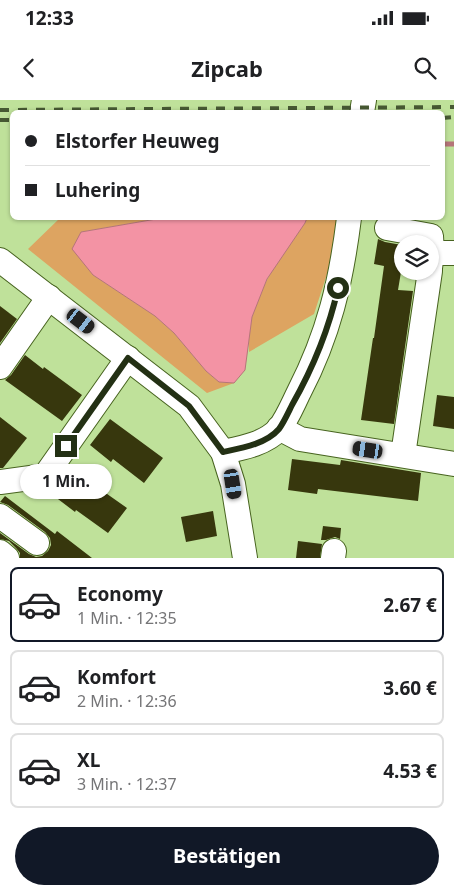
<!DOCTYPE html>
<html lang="de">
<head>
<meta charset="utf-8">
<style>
	:root { --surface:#fff; --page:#f2f2f2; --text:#202124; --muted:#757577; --line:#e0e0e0; --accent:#111827 }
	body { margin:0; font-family:"Noto Sans",sans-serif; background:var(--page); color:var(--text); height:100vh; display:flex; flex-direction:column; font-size:19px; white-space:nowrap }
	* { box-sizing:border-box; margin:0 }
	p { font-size:16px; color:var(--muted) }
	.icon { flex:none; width:28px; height:28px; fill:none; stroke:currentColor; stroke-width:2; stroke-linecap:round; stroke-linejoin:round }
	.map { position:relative; height:458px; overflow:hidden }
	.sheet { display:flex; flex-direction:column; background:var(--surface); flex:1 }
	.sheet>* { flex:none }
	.banner { position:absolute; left:10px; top:10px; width:435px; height:110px; border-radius:8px; box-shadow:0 1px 4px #0004; display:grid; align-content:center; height:110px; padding:0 15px; background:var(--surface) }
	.controls { position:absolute; left:394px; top:135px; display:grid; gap:10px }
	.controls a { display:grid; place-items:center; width:45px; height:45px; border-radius:50%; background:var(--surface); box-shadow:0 1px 4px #0004; font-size:25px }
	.end { position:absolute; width:22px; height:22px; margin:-11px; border:6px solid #233014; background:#fff; box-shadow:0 0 0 2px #fff }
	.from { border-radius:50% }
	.bubble { position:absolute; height:35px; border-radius:18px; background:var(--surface); box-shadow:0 1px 4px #0004; font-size:16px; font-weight:700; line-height:35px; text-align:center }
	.car { position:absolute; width:15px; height:30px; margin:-15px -8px; border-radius:6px; box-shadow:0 0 4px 1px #0007; background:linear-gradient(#222 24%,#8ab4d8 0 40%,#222 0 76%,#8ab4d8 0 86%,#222 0) }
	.banner b { display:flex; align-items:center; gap:18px; height:48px; font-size:19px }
	.banner b+b { border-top:1px solid var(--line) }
	.banner i { width:12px; height:12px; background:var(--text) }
	ul { padding:9px 0 0; list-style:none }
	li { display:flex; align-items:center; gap:15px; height:75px; margin:0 10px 8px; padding:0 5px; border:2px solid var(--line); border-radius:8px }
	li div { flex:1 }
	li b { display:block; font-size:19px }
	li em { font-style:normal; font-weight:700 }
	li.on { border-color:var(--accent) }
	li>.icon { width:45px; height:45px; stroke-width:1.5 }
	.button { display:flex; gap:10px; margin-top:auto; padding:10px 15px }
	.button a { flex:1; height:58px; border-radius:30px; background:var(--accent); color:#fff; font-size:20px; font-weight:700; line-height:58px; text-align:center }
	.status { display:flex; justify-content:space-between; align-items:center; height:35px; padding:0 25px; background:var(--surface); direction:ltr }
	.status svg { height:14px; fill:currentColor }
	header { display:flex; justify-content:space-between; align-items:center; height:65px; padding:0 15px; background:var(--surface); font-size:22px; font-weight:700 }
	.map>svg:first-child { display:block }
	.green { fill:#dda461 }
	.water { fill:#f393a4; stroke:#b57579 }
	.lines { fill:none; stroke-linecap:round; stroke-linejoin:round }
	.stream { stroke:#b57579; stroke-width:5 }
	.building { fill:#37370d }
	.minor-casing { stroke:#47631f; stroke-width:26 }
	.minor { stroke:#fff; stroke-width:24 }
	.rail { stroke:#475933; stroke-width:4; stroke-dasharray:9 9; stroke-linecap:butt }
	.route { stroke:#233014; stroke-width:6 }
</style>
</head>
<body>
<div class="status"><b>12:33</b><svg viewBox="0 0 49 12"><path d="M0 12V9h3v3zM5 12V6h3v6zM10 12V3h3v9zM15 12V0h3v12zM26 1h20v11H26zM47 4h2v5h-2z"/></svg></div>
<header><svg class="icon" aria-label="back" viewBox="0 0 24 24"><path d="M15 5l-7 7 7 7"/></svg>Zipcab<svg class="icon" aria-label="search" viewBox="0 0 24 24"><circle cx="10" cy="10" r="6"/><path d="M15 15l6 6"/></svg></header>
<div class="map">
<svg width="454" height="458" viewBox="0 0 454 458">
	<rect width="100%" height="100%" fill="#bfe19a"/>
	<g class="green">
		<path d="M60,118h102l-81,14 12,43 62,41 19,17 32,38 13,11 15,1 -27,10 -179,-144z"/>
		<path d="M307,118h30l-8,50 -15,46 -65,38c0,-12 -1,-24 3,-35 10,-35 31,-66 53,-94z"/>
	</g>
	<path class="water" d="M162,118h145l-2,5 -38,56 -15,38 -7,53 -11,13 -15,-1 -13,-11 -32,-38 -19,-17 -62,-41 -21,-26 9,-17z"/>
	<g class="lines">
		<path class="stream" d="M442,44h12"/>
	</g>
	<g class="building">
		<path d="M378,139l7,3 17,3v21l-4,24 15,1 -19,133 -33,-4 12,-82h1l10,-72 -10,-2z"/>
		<path d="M0,206l17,13 -17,24z"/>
		<path d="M25,255l18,14 1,-2 38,28 -20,26 -57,-41 6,-5z"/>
		<path d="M437,295l17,2v32l-21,-3z"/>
		<path d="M0,317l27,21 -24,30h-3z"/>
		<path d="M110,319l53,39 -19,25 -31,-24 -2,3 -21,-17z"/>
		<path d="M292,359l48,6 1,-5 80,13 -3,28 -100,-12 -1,5 -29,-4z"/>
		<path d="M73,370l54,38 -19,25 -32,-23 -1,2 -21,-16z"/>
		<path d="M5,396l50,38 2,-3 35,27h-72v-5l-4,-5 -7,-7 -9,-2v-6l29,21 7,3 6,-1 6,-5 3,-6 -1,-7 -5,-6 -37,-27 -8,-3z"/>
		<path d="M213,411l4,25 -31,6 -5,-25z"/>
		<path d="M323,426l18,2 -1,11 -5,-2 -9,3h-5z"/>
		<path d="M298,441l24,3 -2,14h-24z"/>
	</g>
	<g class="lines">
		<defs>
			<g id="minor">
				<path d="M362,12l2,-12"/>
				<path d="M387,128l44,8 1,17"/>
				<path d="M0,160l189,146 34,46 10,32 12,74"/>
				<path d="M430,168l2,-15h22"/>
				<path d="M0,267l49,-70"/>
				<path d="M279,328l21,11 154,25"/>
				<path d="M223,352c19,-4 42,-8 56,-23 8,-10 14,-25 20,-37 30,-58 42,-110 50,-174"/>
				<path d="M403,355l27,-184"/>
				<path d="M0,382l45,-6 83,-118"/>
				<path d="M0,416l37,27"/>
				<path d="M0,452l7,6"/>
				<path d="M333,458l1,-7"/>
			</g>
		</defs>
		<use href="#minor" class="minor-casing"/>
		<use href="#minor" class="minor"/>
		<g class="rail">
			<path d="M0,10l454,-3"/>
			<path d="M442,18l12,-1"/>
			<path d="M0,20h12"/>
		</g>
	</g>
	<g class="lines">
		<path class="route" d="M66,346l62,-88 61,48 34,46c19,-4 43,-8 56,-23 5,-7 9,-16 13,-24 21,-37 37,-76 46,-117"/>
	</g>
</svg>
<div class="controls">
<a><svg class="icon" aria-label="layers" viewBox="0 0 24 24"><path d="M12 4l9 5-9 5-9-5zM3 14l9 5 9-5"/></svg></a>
</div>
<i class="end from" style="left:338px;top:188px"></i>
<i class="end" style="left:66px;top:346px"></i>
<div class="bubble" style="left:20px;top:364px;width:92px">1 Min.</div>
<i class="car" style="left:81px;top:221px;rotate:127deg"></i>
<i class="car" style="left:368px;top:350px;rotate:279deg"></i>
<i class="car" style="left:233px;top:384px;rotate:171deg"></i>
<div class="banner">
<b><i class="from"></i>Elstorfer Heuweg</b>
<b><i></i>Luhering</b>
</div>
</div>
<section class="sheet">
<ul>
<li class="on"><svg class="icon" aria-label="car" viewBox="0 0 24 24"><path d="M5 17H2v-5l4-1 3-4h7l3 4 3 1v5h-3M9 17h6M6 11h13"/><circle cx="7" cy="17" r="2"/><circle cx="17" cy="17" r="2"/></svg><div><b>Economy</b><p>1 Min. · 12:35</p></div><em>2.67 €</em></li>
<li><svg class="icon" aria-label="car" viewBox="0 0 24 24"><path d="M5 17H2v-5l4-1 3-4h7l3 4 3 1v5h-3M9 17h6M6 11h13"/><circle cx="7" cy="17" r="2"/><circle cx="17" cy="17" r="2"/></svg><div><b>Komfort</b><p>2 Min. · 12:36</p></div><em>3.60 €</em></li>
<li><svg class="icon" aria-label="car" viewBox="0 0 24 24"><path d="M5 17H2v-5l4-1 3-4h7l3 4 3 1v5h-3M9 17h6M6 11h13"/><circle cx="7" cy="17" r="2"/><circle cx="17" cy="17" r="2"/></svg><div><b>XL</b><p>3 Min. · 12:37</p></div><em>4.53 €</em></li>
</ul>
<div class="button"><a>Bestätigen</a></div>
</section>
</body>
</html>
